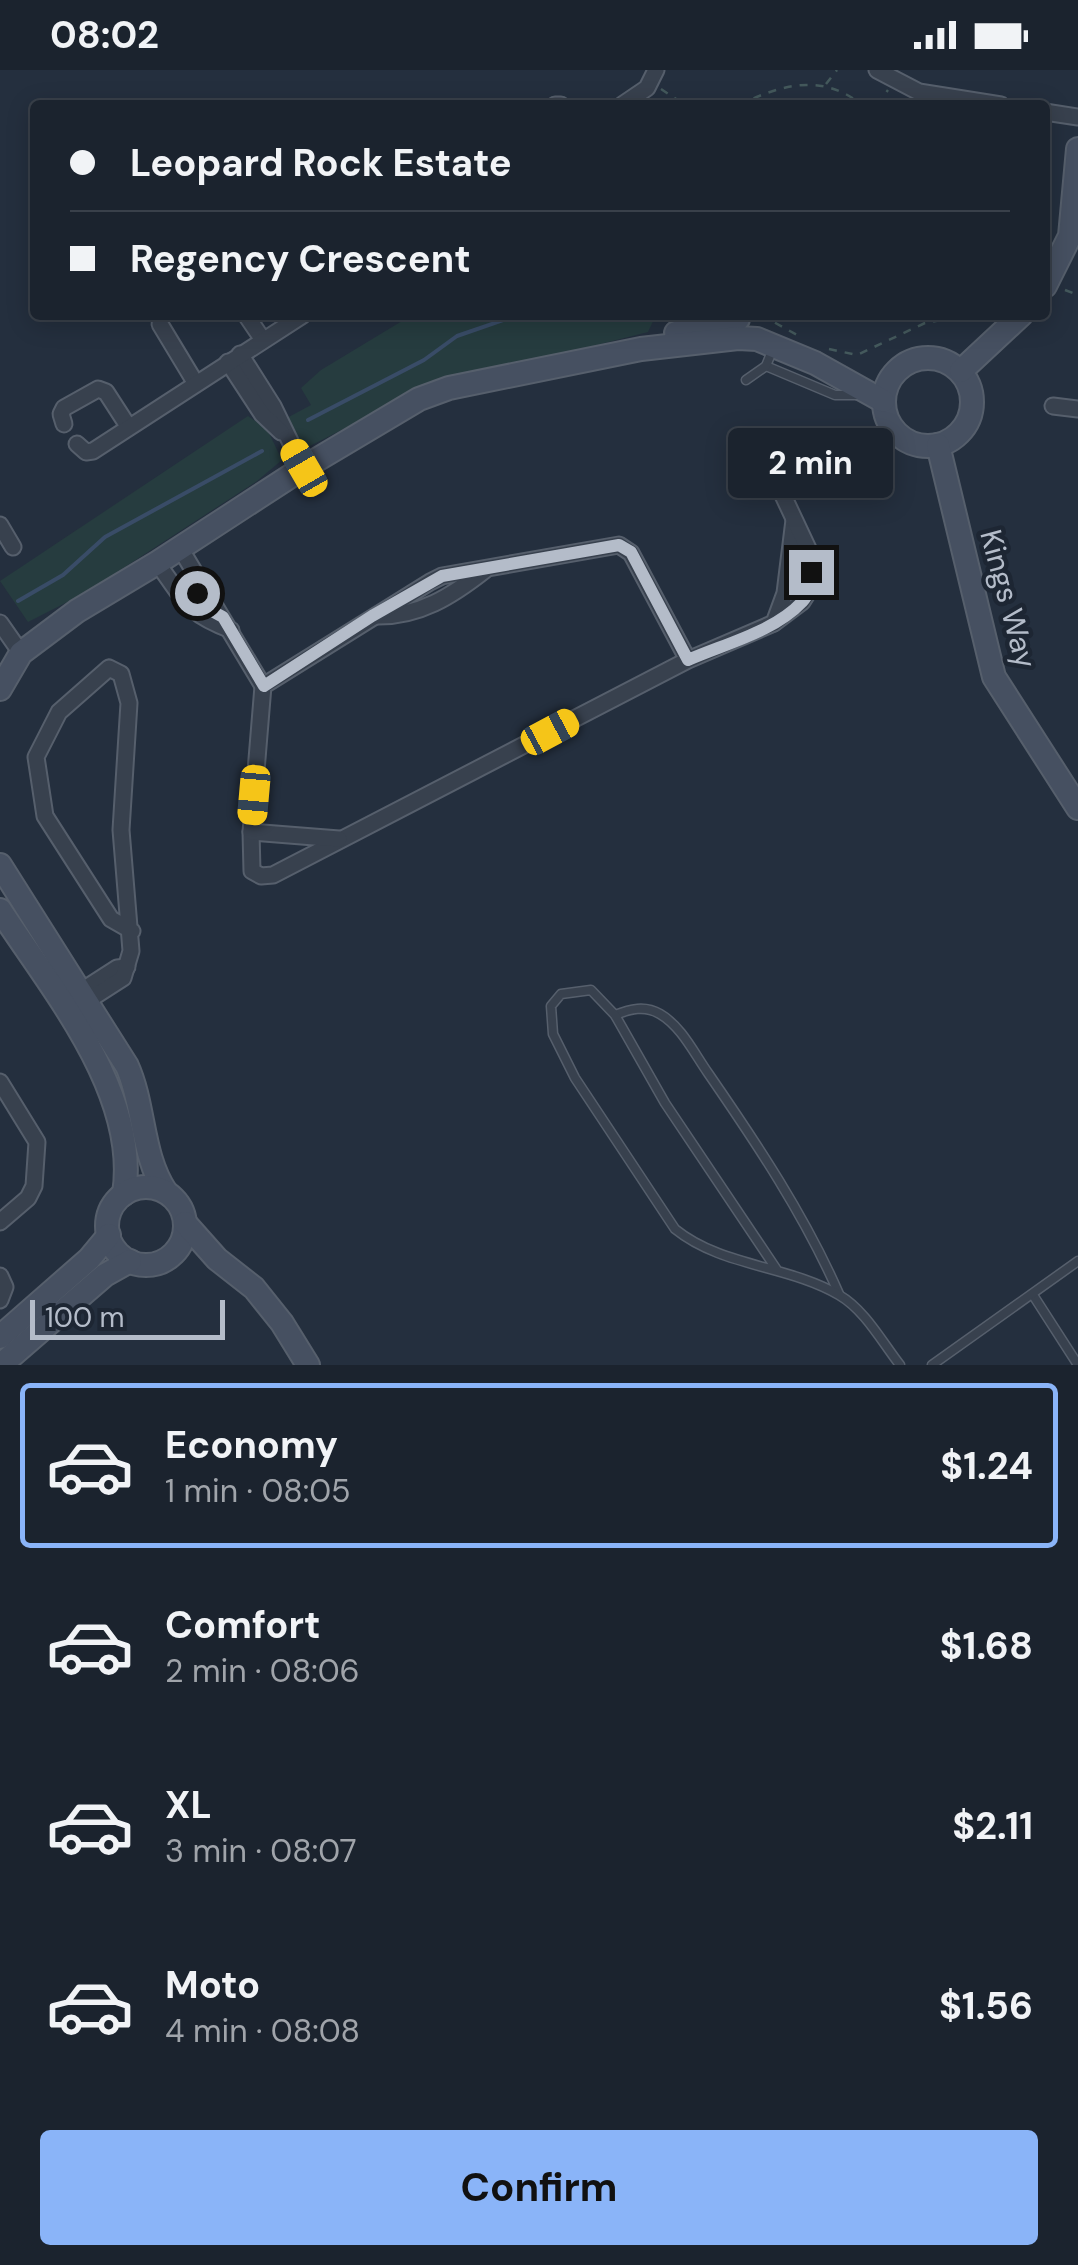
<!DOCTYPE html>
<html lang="en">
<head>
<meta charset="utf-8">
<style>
	:root { --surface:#1b232e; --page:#242b36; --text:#f1f3f6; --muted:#a0a4aa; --line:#39404a; --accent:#8ab4f8 }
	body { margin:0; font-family:"DM Sans",sans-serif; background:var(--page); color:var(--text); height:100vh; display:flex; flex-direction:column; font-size:38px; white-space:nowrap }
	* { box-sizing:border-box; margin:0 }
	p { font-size:32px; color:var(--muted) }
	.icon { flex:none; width:55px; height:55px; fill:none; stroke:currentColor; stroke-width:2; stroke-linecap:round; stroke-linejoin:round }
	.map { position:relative; height:1295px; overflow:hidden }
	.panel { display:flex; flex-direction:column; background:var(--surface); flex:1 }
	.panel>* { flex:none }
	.guide { position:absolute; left:30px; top:30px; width:1020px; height:220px; border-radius:10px; box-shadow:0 5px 25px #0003,0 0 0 2px var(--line); display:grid; align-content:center; height:220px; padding:0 40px; background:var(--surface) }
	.scale { position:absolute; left:30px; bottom:25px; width:195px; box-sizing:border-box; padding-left:10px; border:5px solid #b4bcc9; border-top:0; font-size:28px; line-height:35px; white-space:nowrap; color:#b4bcc9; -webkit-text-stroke:8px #1d2633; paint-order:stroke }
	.end { position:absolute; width:45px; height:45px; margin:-22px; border:12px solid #b4bcc9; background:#111; box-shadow:0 0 0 5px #111 }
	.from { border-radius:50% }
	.bubble { position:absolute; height:70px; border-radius:10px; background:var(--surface); box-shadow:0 5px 25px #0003,0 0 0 2px var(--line); font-size:32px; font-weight:700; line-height:70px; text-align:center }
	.car { position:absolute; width:30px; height:60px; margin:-30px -15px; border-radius:12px; box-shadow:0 0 8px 2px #0007; background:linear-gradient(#f5c518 24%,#345 0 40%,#f5c518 0 76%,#345 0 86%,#f5c518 0) }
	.guide b { display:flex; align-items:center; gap:35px; height:95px; font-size:38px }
	.guide b+b { border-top:2px solid var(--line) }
	.guide i { width:25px; height:25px; background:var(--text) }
	ul { padding:18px 0 0; list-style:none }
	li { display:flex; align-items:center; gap:30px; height:165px; margin:0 20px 15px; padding:0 20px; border:5px solid transparent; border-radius:10px }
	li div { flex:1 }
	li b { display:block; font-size:38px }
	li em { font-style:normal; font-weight:700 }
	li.active { border-color:var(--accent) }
	li>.icon { width:90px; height:90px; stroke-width:1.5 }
	.action { display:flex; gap:20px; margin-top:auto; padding:20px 40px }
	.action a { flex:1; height:115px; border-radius:10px; background:var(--accent); color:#111; font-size:40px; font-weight:700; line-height:115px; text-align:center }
	.status { display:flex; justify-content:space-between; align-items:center; height:70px; padding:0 50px; background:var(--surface); direction:ltr }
	.status svg { height:28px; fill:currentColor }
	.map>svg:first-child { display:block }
	.green { fill:#263c3f }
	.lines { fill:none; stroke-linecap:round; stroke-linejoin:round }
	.stream { stroke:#394c67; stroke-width:4 }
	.lane-casing { stroke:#565f6c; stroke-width:11 }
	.street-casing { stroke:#565f6c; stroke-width:19 }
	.secondary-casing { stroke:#565f6c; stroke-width:26 }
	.path { stroke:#44595c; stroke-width:2.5; stroke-dasharray:8 8; stroke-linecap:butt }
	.lane { stroke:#38414e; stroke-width:8 }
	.street { stroke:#38414e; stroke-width:15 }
	.secondary { stroke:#465061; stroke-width:22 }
	.route { stroke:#b4bcc9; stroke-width:12 }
	.labels { text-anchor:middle; stroke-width:9; stroke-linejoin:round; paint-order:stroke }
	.street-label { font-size:30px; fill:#b4bcc9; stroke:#1d2633 }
</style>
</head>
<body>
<div class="status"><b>08:02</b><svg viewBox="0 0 49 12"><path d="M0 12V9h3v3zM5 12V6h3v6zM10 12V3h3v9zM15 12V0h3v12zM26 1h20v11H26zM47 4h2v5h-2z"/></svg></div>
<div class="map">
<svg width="1078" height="1295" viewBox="0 0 1078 1295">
	<rect width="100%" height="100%" fill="#242f3e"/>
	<g class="green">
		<path d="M412,245h244l-8,17 -228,58 -114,58 -21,-29 26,-14 -10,-17 20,-18z"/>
		<path d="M248,346l19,13 15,31 -25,21 -172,112 -57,29 -28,-41z"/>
	</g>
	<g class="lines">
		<g class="stream">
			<path d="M308,350l116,-60 33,-24 61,-21"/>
			<path d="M18,531l45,-26 42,-38 157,-86"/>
		</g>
		<defs>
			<g id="lane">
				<path d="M766,296l69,29h25"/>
				<path d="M746,310l20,-14 6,-15"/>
				<path d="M615,945c15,-6 30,-10 45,-1 21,12 34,39 48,59 49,71 97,143 131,221"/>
				<path d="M777,1200l-112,-167 -50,-88 -24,-25 -30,4 -10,12 2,28 22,44 100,151c47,38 113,36 164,66 26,15 43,47 61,70"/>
				<path d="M1033,1225l45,70"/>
				<path d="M932,1295l146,-104"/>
			</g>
			<g id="street">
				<path d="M877,0l42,22 82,13"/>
				<path d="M555,35h6"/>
				<path d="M622,35l25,-17 9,-18"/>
				<path d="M1045,42l33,5"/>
				<path d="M246,245l17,25"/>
				<path d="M160,254l35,58"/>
				<path d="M240,284l33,52 30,62"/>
				<path d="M228,292l34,52 19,18"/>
				<path d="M1053,336l25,3"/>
				<path d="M64,354l-3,-10 3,-6 34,-19 8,3 22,34"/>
				<path d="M77,374l9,8 7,-1 210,-136"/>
				<path d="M0,455l13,22"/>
				<path d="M180,478l83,138"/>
				<path d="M157,493c29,38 27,49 74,67"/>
				<path d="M376,546c43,1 76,-20 109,-46"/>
				<path d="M0,553l21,30"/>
				<path d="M774,553l11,-30 9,-73"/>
				<path d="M688,590l-57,-107 -12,-8 -177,31 -12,6 -167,104 -12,146 1,39 9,5 12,-1 415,-215 86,-37 28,-21 7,-11 2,-36 -46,-98"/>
				<path d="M251,762l88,7"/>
				<path d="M72,927l45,-29 10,-1"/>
				<path d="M81,935l42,-27 8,-27 -10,-121 8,-127 -8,-29 -12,-6 -50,44 -23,45 9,59 66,103 21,12"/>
				<path d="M0,1012l37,60 -3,44 -6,12 -28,24"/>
				<path d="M0,1206l5,11 -5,13"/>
			</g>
			<g id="secondary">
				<path d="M1045,216l25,-50 8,-87"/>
				<path d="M676,263l62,-14"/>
				<circle cx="928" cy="332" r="44"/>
				<path d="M961,301l60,-56"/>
				<path d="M938,375l56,232 84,131"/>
				<path d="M0,619l21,-36 56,-42 80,-48 146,-95 116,-69 30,-11 192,-39 97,-11 19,1 58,24 68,38"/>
				<path d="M0,795l127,201c18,40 14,89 39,126"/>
				<path d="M0,840c52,80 140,183 124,284"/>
				<circle cx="146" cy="1156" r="39"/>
				<path d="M185,1153l32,36 37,29 28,35 26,42"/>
				<path d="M0,1267l89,-78 20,-24"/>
				<path d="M1,1295l104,-90 25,-14"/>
			</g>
		</defs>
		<use href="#lane" class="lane-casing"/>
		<use href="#street" class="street-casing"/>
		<use href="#secondary" class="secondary-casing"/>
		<g class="path">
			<path d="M826,14l11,-14"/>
			<path d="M661,19l24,16"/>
			<path d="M739,35c43,-21 84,-32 123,0"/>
			<path d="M877,35l11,-15"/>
			<path d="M1065,220l13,5"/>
			<path d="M761,245l38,21"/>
			<path d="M829,279l28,6 68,-32 43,-8"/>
		</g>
		<use href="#lane" class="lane"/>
		<use href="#street" class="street"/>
		<use href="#secondary" class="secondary"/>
	</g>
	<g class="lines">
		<path class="route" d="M197,523l13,17 13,7 41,69 108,-70 70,-40 177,-31 12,7 57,108c36,-16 86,-28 114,-58 8,-8 8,-19 9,-30"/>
	</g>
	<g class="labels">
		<g class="street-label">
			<text transform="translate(1008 529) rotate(75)" y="10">Kings Way</text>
		</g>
	</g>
</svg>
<div class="scale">100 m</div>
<i class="end from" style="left:197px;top:523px"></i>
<i class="end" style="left:811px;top:502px"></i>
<div class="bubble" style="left:728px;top:358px;width:165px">2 min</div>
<i class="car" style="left:304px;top:398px;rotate:330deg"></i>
<i class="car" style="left:550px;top:662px;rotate:62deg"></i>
<i class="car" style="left:254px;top:725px;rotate:185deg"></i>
<div class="guide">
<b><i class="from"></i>Leopard Rock Estate</b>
<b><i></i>Regency Crescent</b>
</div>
</div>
<section class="panel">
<ul>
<li class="active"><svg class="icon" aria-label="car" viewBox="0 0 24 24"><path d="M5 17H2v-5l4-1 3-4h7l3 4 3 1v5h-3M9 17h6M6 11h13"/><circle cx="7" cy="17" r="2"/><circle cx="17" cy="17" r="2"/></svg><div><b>Economy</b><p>1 min · 08:05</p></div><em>$1.24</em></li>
<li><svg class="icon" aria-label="car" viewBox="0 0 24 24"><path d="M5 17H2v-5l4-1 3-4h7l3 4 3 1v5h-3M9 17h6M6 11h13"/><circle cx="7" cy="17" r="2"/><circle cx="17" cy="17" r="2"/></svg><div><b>Comfort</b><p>2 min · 08:06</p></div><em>$1.68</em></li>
<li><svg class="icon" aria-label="car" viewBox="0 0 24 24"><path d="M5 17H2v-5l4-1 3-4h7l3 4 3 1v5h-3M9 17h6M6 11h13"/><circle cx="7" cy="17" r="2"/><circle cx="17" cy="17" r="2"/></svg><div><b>XL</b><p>3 min · 08:07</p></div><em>$2.11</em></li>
<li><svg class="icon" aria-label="car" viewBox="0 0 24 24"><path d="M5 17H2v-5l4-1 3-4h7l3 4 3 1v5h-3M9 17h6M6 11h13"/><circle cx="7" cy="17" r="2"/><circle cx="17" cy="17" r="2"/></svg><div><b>Moto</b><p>4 min · 08:08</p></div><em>$1.56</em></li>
</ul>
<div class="action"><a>Confirm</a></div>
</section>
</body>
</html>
